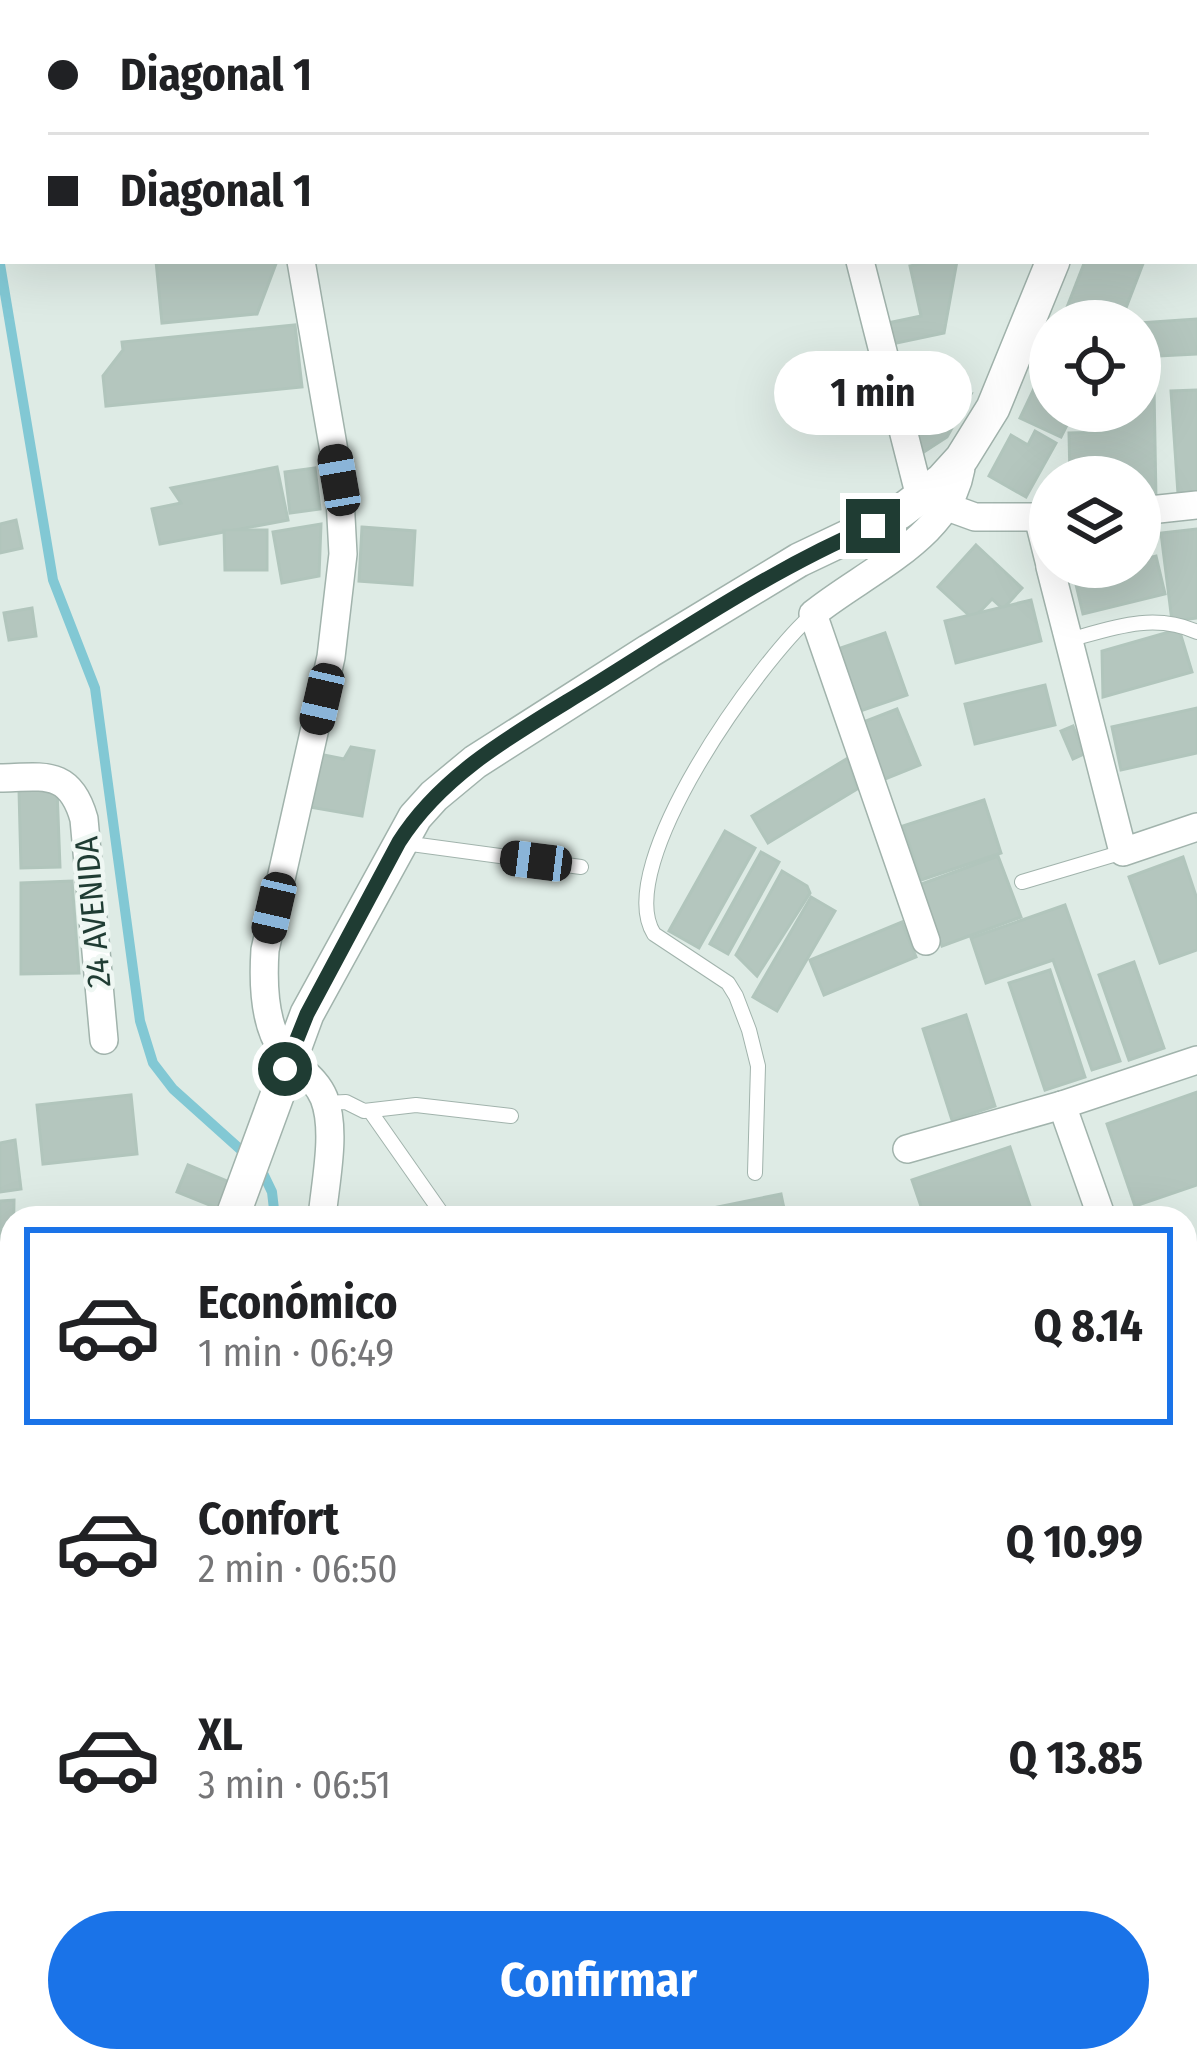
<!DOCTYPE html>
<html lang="es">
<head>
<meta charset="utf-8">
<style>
	:root { --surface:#fff; --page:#f6f6f6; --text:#202124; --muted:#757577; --line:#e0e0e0; --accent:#1a73e8 }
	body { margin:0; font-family:"Fira Sans Condensed",sans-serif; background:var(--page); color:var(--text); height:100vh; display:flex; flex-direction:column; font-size:45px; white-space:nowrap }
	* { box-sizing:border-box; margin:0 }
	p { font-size:39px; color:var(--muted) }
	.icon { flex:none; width:66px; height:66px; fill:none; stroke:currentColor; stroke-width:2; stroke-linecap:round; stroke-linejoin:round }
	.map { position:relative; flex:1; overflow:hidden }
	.drawer { position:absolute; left:0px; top:1206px; width:1197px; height:867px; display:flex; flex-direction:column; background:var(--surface); border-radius:36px 36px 0 0; box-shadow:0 12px 48px #0002 }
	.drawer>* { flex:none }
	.guide { position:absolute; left:0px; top:0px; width:1197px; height:264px; box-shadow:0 12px 48px #0002; display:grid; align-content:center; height:264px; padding:0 48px; background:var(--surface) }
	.fabs { position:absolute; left:1029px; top:300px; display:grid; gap:24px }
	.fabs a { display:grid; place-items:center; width:132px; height:132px; border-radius:50%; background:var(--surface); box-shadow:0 12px 48px #0002; font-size:60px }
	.end { position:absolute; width:54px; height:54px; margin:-27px; border:15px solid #1f3c33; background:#fff; box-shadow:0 0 0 6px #fff }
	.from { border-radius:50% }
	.bubble { position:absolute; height:84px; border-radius:42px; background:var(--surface); box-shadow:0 12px 48px #0002; font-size:39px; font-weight:700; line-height:84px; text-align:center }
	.car { position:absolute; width:36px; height:72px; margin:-36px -18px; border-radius:15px; box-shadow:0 0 9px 3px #0007; background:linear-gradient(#222 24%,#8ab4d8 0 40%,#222 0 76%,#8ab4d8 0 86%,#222 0) }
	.guide b { display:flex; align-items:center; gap:42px; height:114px; font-size:45px }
	.guide b+b { border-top:3px solid var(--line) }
	.guide i { width:30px; height:30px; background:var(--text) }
	ul { padding:21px 0 0; list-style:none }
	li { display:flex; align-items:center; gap:36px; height:198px; margin:0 24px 18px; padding:0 24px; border:6px solid transparent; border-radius:0px }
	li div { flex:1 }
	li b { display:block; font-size:45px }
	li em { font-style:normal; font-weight:700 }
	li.active { border-color:var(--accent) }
	li>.icon { width:108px; height:108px; stroke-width:1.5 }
	.button { display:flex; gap:24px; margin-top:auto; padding:24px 48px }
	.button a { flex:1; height:138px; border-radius:72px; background:var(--accent); color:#fff; font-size:48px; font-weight:700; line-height:138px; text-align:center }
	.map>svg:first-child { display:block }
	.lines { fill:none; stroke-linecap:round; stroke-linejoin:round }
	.stream { stroke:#82c8d4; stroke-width:10 }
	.building { fill:#b4c6be; stroke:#b1c5bc; stroke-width:3 }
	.service-casing { stroke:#a1b3ac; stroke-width:16 }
	.minor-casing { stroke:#a1b3ac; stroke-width:30 }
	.tertiary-casing { stroke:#a1b3ac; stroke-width:36 }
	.service { stroke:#fff; stroke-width:14 }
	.minor { stroke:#fff; stroke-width:27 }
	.tertiary { stroke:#fff; stroke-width:33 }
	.route { stroke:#1f3c33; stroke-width:15 }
	.labels { text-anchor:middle; stroke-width:9; stroke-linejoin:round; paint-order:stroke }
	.street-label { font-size:33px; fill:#1f3c33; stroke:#eff7f3 }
</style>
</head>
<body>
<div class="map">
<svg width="1197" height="2072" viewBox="0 0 1197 2072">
	<rect width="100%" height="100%" fill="#deebe5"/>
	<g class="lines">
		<g class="stream">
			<path d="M0,264l53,316 42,108 45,333 13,42 20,26 87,78 12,25 3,26"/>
			<path d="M0,1991l12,-3"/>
		</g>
	</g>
	<g class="building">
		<path d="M156,261h121l-20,53 -95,9z"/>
		<path d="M936,261h21l-13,72 -52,11 -4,-21 33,-7 -11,-50z"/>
		<path d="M1085,261h59l-23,60h-42l-15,-6z"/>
		<path d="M1197,319v35l-57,3v-34z"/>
		<path d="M295,325l7,62 -196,19 -3,-30 20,-26 -1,-8z"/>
		<path d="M1040,376l10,5v30h24l-13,26 -41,-19z"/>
		<path d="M1154,388l2,111h-16v-22h-70l-1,-44 39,-1v-21h32v-22z"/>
		<path d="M1197,390v103l-19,1 -7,-103z"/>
		<path d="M971,394l-24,43 -28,18 -13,-53z"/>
		<path d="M1035,431l21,12 -30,54 -37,-21 22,-41 17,10z"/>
		<path d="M277,467l11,53 -128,24 -8,-35 29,-6 -10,-15z"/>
		<path d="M315,468l5,41 -30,4 -5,-41z"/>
		<path d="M16,520l6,28 -22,5v-29z"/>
		<path d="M321,524l-2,52 -37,7 -9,-51z"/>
		<path d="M362,527l53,4 -3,54 -53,-4z"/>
		<path d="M1197,529v89l-25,3 -11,-88z"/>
		<path d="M224,530h43v40h-42z"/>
		<path d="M976,545l46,43 -19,21 -11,-10 -19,20 -35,-32z"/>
		<path d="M1156,556l9,38 -82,20 -9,-38 36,-9h30v-7z"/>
		<path d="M1031,600l10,41 -85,22 -11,-42z"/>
		<path d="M32,608l4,28 -27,4 -5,-27z"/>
		<path d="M1179,629l13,43 -89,25 -1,-46z"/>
		<path d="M885,633l22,62 -50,17 -22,-62z"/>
		<path d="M1045,685l10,40 -80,19 -10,-40z"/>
		<path d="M1197,708v45l-76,17 -9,-43z"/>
		<path d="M897,709l23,56 -40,16 -22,-57z"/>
		<path d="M1073,726l11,28 -11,5 -12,-28z"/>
		<path d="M351,747l23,4 -12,65 -52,-9 9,-53 25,5z"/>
		<path d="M848,758l9,31 -89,54 -16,-27z"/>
		<path d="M57,789l3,78 -39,1 -2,-78z"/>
		<path d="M984,800l17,53 -80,27 -18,-54z"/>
		<path d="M725,831l30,17 -56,100 -30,-17z"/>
		<path d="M761,852l18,10 -51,92 -18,-10z"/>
		<path d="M998,856l23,61 -79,29 -23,-61z"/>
		<path d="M1183,857l14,42v51l-37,13 -31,-86z"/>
		<path d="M782,871l25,15 3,7 -53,83 -21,-21z"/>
		<path d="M72,881l7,92 -58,1v-91z"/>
		<path d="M811,897l24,14 -58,100 -24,-14z"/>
		<path d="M1065,905l55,156 -28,9 -39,-110 -67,23 -15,-45z"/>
		<path d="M902,922l14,35 -92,38 -14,-35z"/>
		<path d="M1134,962l30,86 -35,12 -30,-85z"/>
		<path d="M1050,970l35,107 -40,13 -36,-107z"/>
		<path d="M966,1015l29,91 -43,14 -29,-91z"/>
		<path d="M1197,1092v93l-62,21 -28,-82z"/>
		<path d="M131,1095l6,59 -94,10 -6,-59z"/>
		<path d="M15,1140l6,49 -21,3v-49z"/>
		<path d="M1010,1147l24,71h-109l-13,-38z"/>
		<path d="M188,1165l44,18 -10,27 -45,-18z"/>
		<path d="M781,1194l5,24h-122z"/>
		<path d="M14,1200l-2,130h-12v-129z"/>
		<path d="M1195,1312l2,65 -12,3v-65z"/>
		<path d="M1197,1574v70l-12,6v-75z"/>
		<path d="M1197,1666v61l-3,1 -9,-59z"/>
	</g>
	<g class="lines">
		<defs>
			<g id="service">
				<path d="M1069,640c43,-12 85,-28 128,-8"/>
				<path d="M404,843l177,24"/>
				<path d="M1022,882l101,-30"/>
				<path d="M326,1103l20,-1 18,9 52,-6 95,11"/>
				<path d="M370,1111l75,107"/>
				<path d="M755,1173l3,-107 -9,-36 -13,-34 -8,-13 -74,-49c-43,-68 106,-274 159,-320"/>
			</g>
			<g id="minor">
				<path d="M256,0l1,3"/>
				<path d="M794,0v3"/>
				<path d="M301,261l38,219 4,74 -12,103 -66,293c-2,31 -1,74 17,99 13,19 33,27 42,49 13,33 1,85 -2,120"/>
				<path d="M860,261l60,236 55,20h75"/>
				<path d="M1140,511l57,-6"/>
				<path d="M1038,517l12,48"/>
				<path d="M1050,567l73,285 74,-25"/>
				<path d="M0,778c44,-1 70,-9 84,41l20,221"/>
				<path d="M926,941l-113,-327c54,-44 145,-79 149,-156"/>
				<path d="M1062,1105l40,113"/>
				<path d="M907,1149l155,-44 135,-45"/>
				<path d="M1185,1787l12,90"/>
				<path d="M0,1844h12"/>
				<path d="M437,2072l1,-11"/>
				<path d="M597,2072l2,-11"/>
			</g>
			<g id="tertiary">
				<path d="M1172,3l1,-3"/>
				<path d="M232,1218l75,-204 108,-197 19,-21 41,-34 174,-111 150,-91 101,-48 42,-32 20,-22 31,-50 60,-147"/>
				<path d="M0,1554l12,-14"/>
				<path d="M1185,1925l12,-2"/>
				<path d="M626,2072l8,-11"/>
			</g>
		</defs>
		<use href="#service" class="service-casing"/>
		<use href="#minor" class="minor-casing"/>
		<use href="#tertiary" class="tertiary-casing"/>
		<use href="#service" class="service"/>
		<use href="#minor" class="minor"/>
		<use href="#tertiary" class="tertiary"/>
	</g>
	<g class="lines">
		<path class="route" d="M285,1069l22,-55 92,-172c48,-76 134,-118 208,-165 86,-54 172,-111 266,-151"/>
	</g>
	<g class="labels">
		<g class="street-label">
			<text transform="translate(92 912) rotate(-95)" y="12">24 AVENIDA</text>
		</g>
	</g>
</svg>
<div class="fabs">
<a><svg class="icon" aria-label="locate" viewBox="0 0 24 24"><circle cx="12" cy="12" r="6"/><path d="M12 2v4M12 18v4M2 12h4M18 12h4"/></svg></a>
<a><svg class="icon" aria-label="layers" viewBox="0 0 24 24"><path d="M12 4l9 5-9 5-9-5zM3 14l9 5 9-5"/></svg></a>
</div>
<i class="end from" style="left:285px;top:1069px"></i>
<i class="end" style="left:873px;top:526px"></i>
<div class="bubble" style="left:774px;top:351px;width:198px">1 min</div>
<i class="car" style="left:339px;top:480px;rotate:350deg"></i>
<i class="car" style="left:322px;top:699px;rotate:193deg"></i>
<i class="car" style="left:536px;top:861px;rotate:277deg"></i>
<i class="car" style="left:274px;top:908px;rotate:193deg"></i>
<div class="guide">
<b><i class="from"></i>Diagonal 1</b>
<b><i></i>Diagonal 1</b>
</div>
<section class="drawer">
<ul>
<li class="active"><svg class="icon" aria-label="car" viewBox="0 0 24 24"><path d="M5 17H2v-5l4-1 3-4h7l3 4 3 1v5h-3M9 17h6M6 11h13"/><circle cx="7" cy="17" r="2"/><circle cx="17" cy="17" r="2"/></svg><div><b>Económico</b><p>1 min · 06:49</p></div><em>Q 8.14</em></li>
<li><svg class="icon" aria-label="car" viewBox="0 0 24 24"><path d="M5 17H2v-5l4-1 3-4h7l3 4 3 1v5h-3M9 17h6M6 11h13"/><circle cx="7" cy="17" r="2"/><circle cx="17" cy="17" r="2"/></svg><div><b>Confort</b><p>2 min · 06:50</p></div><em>Q 10.99</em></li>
<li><svg class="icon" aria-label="car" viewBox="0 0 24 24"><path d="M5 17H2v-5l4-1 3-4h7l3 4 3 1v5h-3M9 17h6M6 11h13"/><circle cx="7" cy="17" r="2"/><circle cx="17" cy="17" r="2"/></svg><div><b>XL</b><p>3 min · 06:51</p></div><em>Q 13.85</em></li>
</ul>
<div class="button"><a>Confirmar</a></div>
</section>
</div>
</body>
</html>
